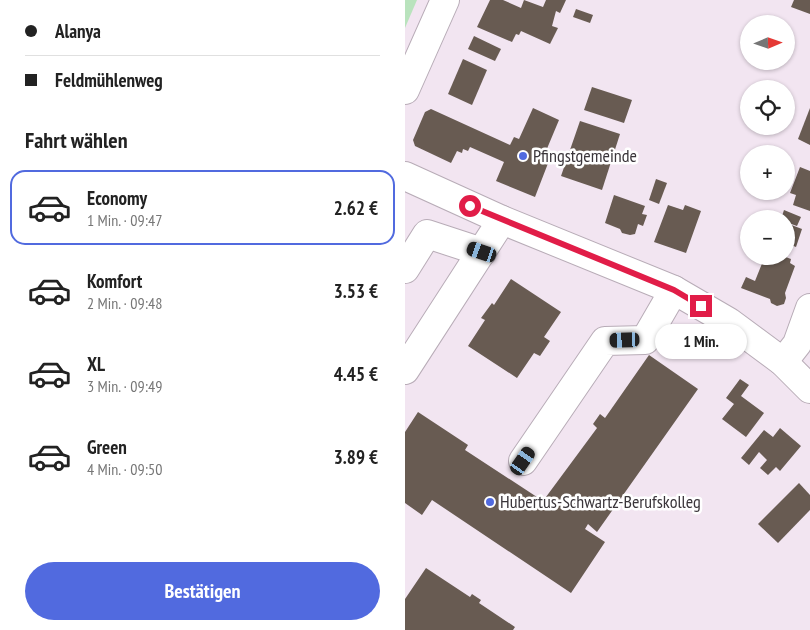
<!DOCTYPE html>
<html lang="de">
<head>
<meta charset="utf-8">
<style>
	:root { --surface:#fff; --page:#f2f2f2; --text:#222; --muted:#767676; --line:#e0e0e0; --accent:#516adf }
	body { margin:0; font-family:"PT Sans Narrow",sans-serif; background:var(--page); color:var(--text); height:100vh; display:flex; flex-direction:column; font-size:19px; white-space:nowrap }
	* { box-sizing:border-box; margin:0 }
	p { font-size:16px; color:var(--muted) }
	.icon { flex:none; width:28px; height:28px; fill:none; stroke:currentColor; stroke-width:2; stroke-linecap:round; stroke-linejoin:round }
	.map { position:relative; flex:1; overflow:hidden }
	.panel { display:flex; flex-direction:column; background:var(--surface); width:405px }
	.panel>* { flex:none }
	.top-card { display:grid; align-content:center; height:110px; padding:0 25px; background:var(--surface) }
	.needle { width:32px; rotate:88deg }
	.fabs { position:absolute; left:335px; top:15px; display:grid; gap:10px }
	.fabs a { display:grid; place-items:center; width:55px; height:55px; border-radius:50%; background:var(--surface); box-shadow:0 1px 4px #0004; font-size:25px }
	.end { position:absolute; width:22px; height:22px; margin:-11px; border:6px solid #e11d48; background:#fff; box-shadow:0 0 0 2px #fff }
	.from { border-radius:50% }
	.bubble { position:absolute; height:35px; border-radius:18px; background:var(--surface); box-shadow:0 1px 4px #0004; font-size:16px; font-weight:700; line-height:35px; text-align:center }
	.car { position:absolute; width:15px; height:30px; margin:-15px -8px; border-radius:6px; box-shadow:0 0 4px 1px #0007; background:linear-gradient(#222 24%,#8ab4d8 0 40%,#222 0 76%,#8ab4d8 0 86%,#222 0) }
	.top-card b { display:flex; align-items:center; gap:18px; height:48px; font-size:19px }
	.top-card b+b { border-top:1px solid var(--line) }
	.top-card i { width:12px; height:12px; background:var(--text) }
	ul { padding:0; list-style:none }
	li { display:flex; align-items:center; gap:15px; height:75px; margin:0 10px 8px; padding:0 15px; border:2px solid transparent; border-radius:15px }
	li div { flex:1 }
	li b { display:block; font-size:19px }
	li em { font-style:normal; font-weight:700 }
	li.active { border-color:var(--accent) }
	li>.icon { width:45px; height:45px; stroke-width:1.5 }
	h2 { padding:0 25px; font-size:22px; line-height:60px }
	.button { display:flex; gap:10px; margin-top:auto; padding:10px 25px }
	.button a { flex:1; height:58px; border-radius:30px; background:var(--accent); color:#fff; font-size:20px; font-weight:700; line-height:58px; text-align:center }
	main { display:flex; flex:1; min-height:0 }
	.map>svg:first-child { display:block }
	.green { fill:#b9e3bd }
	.building { fill:#685b52 }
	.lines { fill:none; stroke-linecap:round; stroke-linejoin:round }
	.minor-casing { stroke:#b8acb7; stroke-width:30 }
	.minor { stroke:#fff; stroke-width:28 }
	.route { stroke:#e11d48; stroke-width:6 }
	.poi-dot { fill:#516adf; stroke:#fff; stroke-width:2 }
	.labels { text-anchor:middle; stroke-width:5; stroke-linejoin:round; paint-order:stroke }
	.poi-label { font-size:18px; fill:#3a353a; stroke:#fff; text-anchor:start }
</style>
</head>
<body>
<main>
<section class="panel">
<div class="top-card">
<b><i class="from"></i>Alanya</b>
<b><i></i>Feldmühlenweg</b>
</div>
<h2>Fahrt wählen</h2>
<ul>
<li class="active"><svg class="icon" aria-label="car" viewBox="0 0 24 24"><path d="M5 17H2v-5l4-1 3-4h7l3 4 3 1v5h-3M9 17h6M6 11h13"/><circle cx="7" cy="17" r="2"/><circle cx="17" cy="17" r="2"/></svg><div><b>Economy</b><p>1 Min. · 09:47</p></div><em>2.62 €</em></li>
<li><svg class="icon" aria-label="car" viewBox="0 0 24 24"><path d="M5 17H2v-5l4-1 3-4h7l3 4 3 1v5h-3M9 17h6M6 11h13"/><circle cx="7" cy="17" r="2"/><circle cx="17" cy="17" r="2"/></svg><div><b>Komfort</b><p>2 Min. · 09:48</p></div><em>3.53 €</em></li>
<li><svg class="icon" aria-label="car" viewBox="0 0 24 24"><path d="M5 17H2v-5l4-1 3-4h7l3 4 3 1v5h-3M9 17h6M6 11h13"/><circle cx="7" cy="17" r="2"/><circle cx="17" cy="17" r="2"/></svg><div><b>XL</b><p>3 Min. · 09:49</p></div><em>4.45 €</em></li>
<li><svg class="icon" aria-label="car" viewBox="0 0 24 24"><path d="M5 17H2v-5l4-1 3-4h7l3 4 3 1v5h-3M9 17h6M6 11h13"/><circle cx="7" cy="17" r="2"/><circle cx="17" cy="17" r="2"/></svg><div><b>Green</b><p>4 Min. · 09:50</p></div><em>3.89 €</em></li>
</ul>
<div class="button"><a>Bestätigen</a></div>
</section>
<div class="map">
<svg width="405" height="630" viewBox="0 0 405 630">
	<rect width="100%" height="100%" fill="#f2e5f1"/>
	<path class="green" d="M0,0h12l-12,28z"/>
	<g class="building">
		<path d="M85,0h13l18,8 3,-8 19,7 3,-7h20l-6,13 -4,-2 -4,15 6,2 -8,16 -29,-13 -2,4 -3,-1 -4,8 -35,-15z"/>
		<path d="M389,0h16v14l-19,-7z"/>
		<path d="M171,9l17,6 -3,8 -17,-6z"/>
		<path d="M69,36l27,13 -6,12 -27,-12z"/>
		<path d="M58,59l24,11 -15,35 -24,-11z"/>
		<path d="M187,87l40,13 -8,23 -40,-13z"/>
		<path d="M128,108l26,12 -13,31 6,2 -17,44 -39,-16 8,-19 -34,-15 -2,4 -5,-2 -1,4 -5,-2 -6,12 -36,-17 -2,-6 12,-28 6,-3 79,36 4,-8 5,2z"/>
		<path d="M405,108v37l-12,-6z"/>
		<path d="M175,121l40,13 -18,56 -41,-14z"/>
		<path d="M395,167l10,4v40l-17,-6 3,-10 -6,-2z"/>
		<path d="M251,179l11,4 -8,21 -10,-4z"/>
		<path d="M209,195l31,11 -3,8 5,1 -4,11 -5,-2 -3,10 -5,1 -8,-2 -2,-4 -15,-6z"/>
		<path d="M263,205l15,5 2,-5 16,6 -15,42 -32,-11z"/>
		<path d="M379,210l17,7 -4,9 -11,-4v-3h-5z"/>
		<path d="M381,223l16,6 -6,18 -10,-4z"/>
		<path d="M360,256h18l8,3 -1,4 5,3 -10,27 1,5 -2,6 -7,2 -6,-3 -1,-4 -29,-11 5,-11 9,4z"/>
		<path d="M106,279l50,33 -17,25 6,4 -10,15 -6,-3 -17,25 -49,-32 17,-26 -4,-2 11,-15 2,2z"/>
		<path d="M244,355l49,34 -101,143 -9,-8 -3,5 20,13 -34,51 -139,-93 -10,15 -17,-12v-71l13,-20 50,33 -3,5 78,51 54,-73 -4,-4 7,-10 5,4z"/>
		<path d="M335,379l9,6 -8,11 23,17 -18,24 -24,-18 12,-15 -8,-6z"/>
		<path d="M375,428l21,18 -21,25 -4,-4 -8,8 -8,-7 7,-8 -8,-8 -10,13 -8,-7 23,-28 9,7z"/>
		<path d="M394,483l11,12v15l-32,33 -20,-19z"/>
		<path d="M21,568l44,29 2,-3 9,6 -2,3 36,24 -2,3h-108v-31z"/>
	</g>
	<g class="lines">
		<defs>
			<g id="minor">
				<path d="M0,90l40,-90"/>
				<path d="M0,176l97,44 172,70 55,32 54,40 27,27"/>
				<path d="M0,269l22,-35 55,18"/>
				<path d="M378,362l14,-18 13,-36"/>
				<path d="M0,370l97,-150"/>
				<path d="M118,461l82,-120 40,-1 29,-50"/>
			</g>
		</defs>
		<use href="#minor" class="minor-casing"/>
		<use href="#minor" class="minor"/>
	</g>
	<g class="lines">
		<path class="route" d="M65,206l204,84 27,16"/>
	</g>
	<g class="poi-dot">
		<circle cx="118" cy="156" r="5"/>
		<circle cx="85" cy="502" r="5"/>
	</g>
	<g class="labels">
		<g class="poi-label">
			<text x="128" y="162">Pfingstgemeinde</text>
			<text x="95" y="508">Hubertus-Schwartz-Berufskolleg</text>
		</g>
	</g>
</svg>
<div class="fabs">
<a><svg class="needle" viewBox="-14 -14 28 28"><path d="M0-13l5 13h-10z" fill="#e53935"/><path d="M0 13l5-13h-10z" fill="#767676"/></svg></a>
<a><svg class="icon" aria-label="locate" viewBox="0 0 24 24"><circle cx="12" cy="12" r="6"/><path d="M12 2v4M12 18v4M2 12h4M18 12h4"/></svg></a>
<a>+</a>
<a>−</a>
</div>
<i class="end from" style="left:65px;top:206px"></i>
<i class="end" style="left:296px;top:306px"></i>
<div class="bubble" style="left:250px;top:324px;width:92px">1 Min.</div>
<i class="car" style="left:77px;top:252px;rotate:289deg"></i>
<i class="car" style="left:220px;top:340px;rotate:268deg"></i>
<i class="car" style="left:118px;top:461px;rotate:35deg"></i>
</div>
</main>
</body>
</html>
